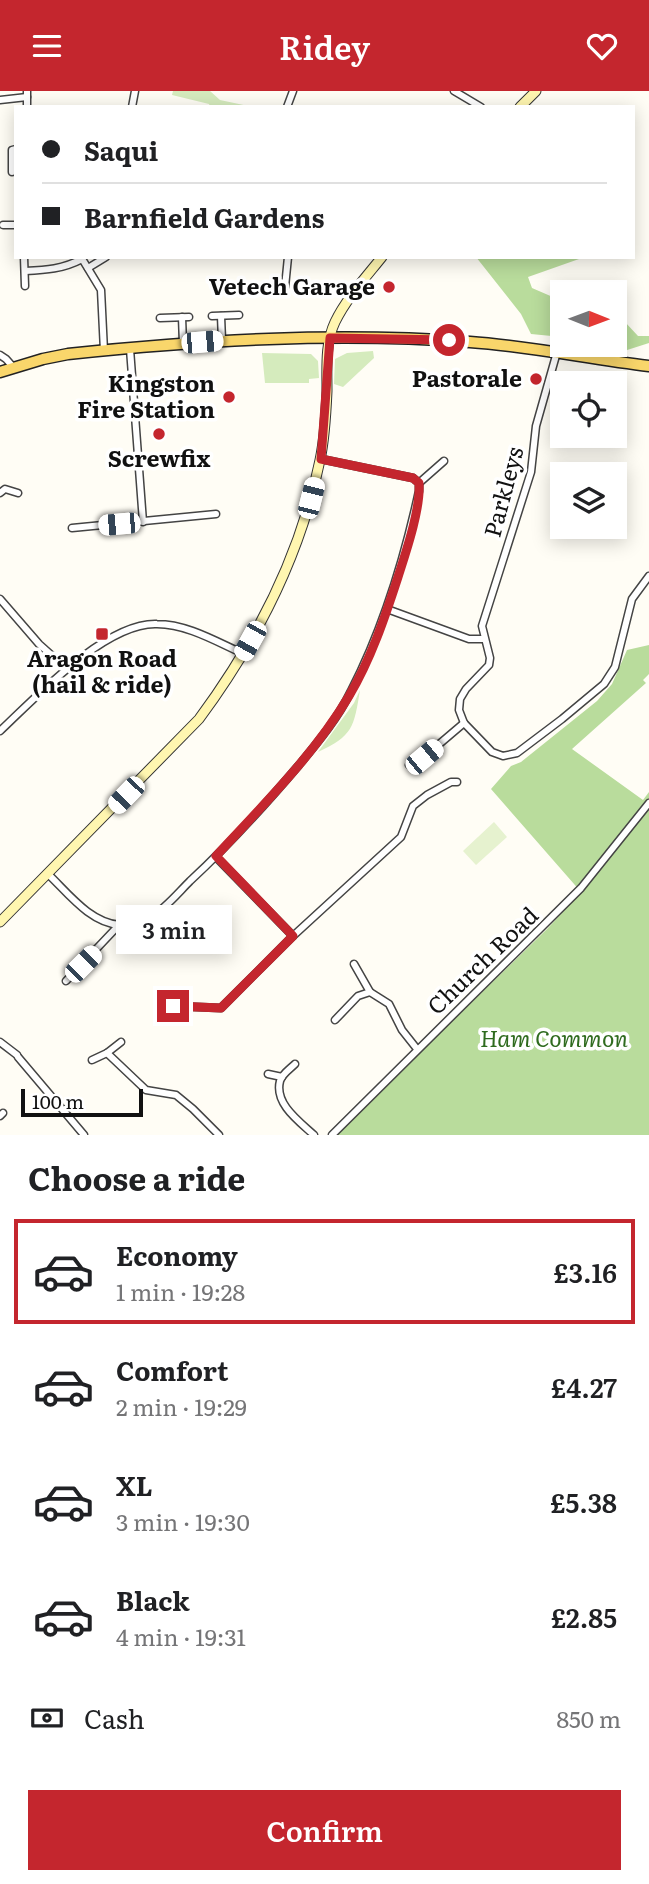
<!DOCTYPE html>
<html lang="en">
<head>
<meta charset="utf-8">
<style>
	:root { --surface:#fff; --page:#f6f6f6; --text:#202124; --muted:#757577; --line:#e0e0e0; --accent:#c4262e }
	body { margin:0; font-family:Literata,serif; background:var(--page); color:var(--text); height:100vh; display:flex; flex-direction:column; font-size:26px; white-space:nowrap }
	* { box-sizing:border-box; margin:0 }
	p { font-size:23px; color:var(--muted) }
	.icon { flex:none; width:38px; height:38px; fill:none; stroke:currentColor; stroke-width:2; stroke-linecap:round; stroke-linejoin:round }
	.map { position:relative; height:1044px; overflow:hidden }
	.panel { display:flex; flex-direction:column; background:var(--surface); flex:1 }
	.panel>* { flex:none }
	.banner { position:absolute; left:14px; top:14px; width:621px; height:154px; border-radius:0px; box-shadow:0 4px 18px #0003; display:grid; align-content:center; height:154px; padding:0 28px; background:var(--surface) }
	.needle { width:46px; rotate:91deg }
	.buttons { position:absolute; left:550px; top:189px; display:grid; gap:14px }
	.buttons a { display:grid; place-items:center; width:77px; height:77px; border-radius:0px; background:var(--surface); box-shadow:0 4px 18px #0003; font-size:35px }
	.scale { position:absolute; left:21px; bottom:18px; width:122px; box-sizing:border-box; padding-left:7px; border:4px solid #111; border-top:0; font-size:19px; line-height:24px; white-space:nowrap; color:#111; -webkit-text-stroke:5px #fff; paint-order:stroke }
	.end { position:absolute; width:32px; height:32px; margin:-16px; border:9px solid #c4262e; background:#fff; box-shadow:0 0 0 4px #fff }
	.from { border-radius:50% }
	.bubble { position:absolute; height:49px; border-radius:0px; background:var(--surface); box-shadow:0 4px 18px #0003; font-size:23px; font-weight:600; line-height:49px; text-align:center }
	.car { position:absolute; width:21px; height:42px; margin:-21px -10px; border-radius:9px; box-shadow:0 0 5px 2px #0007; background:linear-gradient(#fff 24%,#345 0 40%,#fff 0 76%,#345 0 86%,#fff 0) }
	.banner b { display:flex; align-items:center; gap:24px; height:66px; font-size:26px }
	.banner b+b { border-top:2px solid var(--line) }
	.banner i { width:18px; height:18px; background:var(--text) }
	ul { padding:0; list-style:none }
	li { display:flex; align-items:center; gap:21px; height:105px; margin:0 14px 10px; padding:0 14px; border:4px solid transparent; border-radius:0px }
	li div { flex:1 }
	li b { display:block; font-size:26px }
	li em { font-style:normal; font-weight:600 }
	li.active { border-color:var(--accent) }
	li>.icon { width:63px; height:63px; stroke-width:1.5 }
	h2 { padding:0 28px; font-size:32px; line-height:84px }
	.pay { display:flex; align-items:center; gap:18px; height:77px; padding:0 28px; font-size:26px }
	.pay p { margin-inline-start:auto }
	.action { display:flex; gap:14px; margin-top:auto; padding:14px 28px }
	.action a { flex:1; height:80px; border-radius:0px; background:var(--accent); color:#fff; font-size:28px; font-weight:600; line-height:80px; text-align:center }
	header { display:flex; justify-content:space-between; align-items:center; height:91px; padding:0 28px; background:var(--accent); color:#fff; font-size:32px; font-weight:600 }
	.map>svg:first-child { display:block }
	.green { fill:#d5ebbd }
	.forest { fill:#b9dc9c }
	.pitch { fill:#e6f2cf }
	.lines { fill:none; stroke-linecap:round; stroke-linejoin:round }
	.street-casing { stroke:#444; stroke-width:9 }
	.secondary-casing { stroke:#333; stroke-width:11 }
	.primary-casing { stroke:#222; stroke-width:13 }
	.street { stroke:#fff; stroke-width:6 }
	.secondary { stroke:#fff6b0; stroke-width:9 }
	.primary { stroke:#f9d66b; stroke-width:10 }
	.route { stroke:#c4262e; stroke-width:9 }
	.poi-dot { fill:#c4262e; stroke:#fff; stroke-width:2.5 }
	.labels { text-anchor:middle; stroke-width:7; stroke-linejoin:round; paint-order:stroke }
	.poi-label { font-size:23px; font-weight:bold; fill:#111; stroke:#fff; text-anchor:end }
	.street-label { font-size:23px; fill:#111; stroke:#fff }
	.park-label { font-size:23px; font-style:italic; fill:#2f6b1f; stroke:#fff }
</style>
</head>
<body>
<header><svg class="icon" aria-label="menu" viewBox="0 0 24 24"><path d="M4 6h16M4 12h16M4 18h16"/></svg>Ridey<svg class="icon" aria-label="heart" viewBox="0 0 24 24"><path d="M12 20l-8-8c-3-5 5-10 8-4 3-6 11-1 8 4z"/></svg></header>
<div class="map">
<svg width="649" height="1044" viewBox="0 0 649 1044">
	<rect width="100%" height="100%" fill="#fffdf5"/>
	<g class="green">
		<path d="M173,0h37l10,9 33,7h-43l-1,-3 -37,-9z"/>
		<path d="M373,260l1,7 -31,29 -9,-3 1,-25 12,-6z"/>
		<path d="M262,262l49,1 7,7 1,17 -10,1v4h-44z"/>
		<path d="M360,599c-6,37 -7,46 -42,62l36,-49z"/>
	</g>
	<g class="forest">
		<path d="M476,166h101l2,2 -51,18 4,11 30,13v36l-31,-3 -10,-20z"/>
		<path d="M625,231l13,14h11v7l-25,8 -1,-16 -9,-1v-11z"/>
		<path d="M649,554v29l-6,6 3,3 -74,66 71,51 6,-8v343h-314l212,-206 34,-37 -90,-103 20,-23 10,-4 76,-61 15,-17 15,-34z"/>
	</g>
	<path class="pitch" d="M494,731l13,15 -31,28 -13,-14z"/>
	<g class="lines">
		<defs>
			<g id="street">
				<path d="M27,0v16"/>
				<path d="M454,0l27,16"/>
				<path d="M0,9l27,-3"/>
				<path d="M132,16l3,-16"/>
				<path d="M287,16l6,-16"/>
				<path d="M12,81v-22l4,-1"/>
				<path d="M3,134h13"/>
				<path d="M24,166l1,29"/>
				<path d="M81,166l20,33 3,61"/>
				<path d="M88,177l18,-11"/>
				<path d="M25,180c21,-1 38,-2 57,-12"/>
				<path d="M285,196l3,-30"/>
				<path d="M212,225l27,-1"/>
				<path d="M221,225l1,25"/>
				<path d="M182,226l1,27"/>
				<path d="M160,227l29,-1"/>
				<path d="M130,258l13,173"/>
				<path d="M557,261l-21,74 -5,46 -49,154 8,32 -1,7 -23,24 -6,10 -1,11 5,13 28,29 11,4 14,-3 45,-34 42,-35 11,-17 17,-68 17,-23"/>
				<path d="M0,264l6,4 8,9"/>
				<path d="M419,392l25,-22"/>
				<path d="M0,402l5,-4 13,4"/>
				<path d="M72,437l144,-14"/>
				<path d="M0,508l39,45 28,25"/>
				<path d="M387,518l82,30h15"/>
				<path d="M0,640c36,-34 106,-109 157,-107 30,0 60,18 87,30"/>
				<path d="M409,674l15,-8 40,-34"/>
				<path d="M216,766l77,79"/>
				<path d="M48,783c20,19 42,49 72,51 10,1 22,-3 31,-8 14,-8 27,-24 39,-36 39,-36 75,-76 109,-116 19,-23 39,-47 52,-74 33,-64 53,-131 68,-200v-8l-6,-5 -92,-19"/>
				<path d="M354,873l16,28"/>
				<path d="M66,890l53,-56"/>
				<path d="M173,915l48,2 72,-72 108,-99 12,-31 14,-11 24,-13h6"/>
				<path d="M335,929l23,-24 12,-4 19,12 13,26 15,19"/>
				<path d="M0,951l17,13"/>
				<path d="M107,962l39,37 30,5 17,14 26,26"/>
				<path d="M18,966l66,78"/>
				<path d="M92,969l15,-7 14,-11"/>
				<path d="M295,973c-5,5 -13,10 -15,17 -6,23 20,41 34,54"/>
				<path d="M268,983l14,3"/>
				<path d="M0,1025l3,-3"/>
				<path d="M332,1044l249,-247 68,-85"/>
			</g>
			<g id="secondary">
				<path d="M520,16l16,-16"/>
				<path d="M0,831l199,-203c57,-77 102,-165 121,-259 5,-23 6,-46 7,-69 0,-23 -2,-48 8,-69 11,-23 31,-45 47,-65"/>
			</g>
			<path id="primary" d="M0,281l43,-13 25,-5c134,-14 268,-22 402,-12 60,4 119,17 179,24"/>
		</defs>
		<use href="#street" class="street-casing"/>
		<use href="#secondary" class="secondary-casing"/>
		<use href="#primary" class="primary-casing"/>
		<use href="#street" class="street"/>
		<use href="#secondary" class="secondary"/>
		<use href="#primary" class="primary"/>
	</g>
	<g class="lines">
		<path class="route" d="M173,915l48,2 72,-72 -77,-80c47,-51 98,-101 133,-160 22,-37 36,-79 49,-119 8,-25 23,-69 21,-94l-6,-5 -92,-19 9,-121 119,2"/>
	</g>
	<g class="poi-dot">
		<circle cx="389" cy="196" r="7"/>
		<circle cx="536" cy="288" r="7"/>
		<circle cx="229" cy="306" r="7"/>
		<circle cx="159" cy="343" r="7"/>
		<rect x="95" y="536" width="14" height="14" rx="3.5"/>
	</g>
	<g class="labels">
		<g class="poi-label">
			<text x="375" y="204">Vetech Garage</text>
			<text x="522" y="296">Pastorale</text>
			<text x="215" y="301">Kingston<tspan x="215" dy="26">Fire Station</tspan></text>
			<text x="159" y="376" text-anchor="middle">Screwfix</text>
			<text x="102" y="576" text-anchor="middle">Aragon Road<tspan x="102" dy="26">(hail &amp; ride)</tspan></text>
		</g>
		<g class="street-label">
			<text transform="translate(504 401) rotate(-75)" y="8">Parkleys</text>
			<text transform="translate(483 870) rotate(-44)" y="8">Church Road</text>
		</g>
		<g class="park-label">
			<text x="554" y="956">Ham Common</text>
		</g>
	</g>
</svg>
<div class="buttons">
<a><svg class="needle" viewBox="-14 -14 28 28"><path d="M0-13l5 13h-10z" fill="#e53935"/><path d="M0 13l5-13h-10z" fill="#757577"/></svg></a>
<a><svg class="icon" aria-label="locate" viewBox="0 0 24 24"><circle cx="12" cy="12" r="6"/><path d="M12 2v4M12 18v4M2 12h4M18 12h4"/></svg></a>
<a><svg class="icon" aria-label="layers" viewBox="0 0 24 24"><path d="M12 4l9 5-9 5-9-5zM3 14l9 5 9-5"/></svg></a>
</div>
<div class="scale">100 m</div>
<i class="end from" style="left:449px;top:249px"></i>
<i class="end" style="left:173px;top:915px"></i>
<div class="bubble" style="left:116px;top:814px;width:116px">3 min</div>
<i class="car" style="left:202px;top:251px;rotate:85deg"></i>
<i class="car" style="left:311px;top:407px;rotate:14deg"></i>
<i class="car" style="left:119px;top:433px;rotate:265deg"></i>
<i class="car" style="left:250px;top:550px;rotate:209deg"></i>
<i class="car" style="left:424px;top:666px;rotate:50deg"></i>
<i class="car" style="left:126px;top:704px;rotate:224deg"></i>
<i class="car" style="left:83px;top:873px;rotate:45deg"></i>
<div class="banner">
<b><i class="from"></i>Saqui</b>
<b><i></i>Barnfield Gardens</b>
</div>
</div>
<section class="panel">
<h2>Choose a ride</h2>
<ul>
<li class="active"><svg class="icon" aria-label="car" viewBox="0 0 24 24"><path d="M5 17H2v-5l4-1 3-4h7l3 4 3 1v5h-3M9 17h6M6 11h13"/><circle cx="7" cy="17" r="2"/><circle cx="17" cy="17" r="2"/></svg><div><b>Economy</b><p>1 min · 19:28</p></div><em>£3.16</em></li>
<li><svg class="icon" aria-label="car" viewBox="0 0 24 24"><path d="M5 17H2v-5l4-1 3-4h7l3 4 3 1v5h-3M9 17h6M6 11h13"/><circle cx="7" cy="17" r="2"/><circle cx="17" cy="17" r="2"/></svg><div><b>Comfort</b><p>2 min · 19:29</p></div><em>£4.27</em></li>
<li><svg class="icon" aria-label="car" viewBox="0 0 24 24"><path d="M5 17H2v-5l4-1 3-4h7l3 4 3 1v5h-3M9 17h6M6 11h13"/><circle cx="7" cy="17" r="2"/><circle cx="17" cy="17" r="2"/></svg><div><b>XL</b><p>3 min · 19:30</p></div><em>£5.38</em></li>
<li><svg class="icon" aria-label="car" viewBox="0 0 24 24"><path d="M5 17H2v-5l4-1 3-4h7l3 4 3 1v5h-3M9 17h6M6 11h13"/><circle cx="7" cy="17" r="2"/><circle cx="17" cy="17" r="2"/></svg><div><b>Black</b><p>4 min · 19:31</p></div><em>£2.85</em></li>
</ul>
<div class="pay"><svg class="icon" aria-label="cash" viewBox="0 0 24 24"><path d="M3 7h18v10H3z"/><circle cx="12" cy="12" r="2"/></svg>Cash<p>850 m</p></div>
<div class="action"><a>Confirm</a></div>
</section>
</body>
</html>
